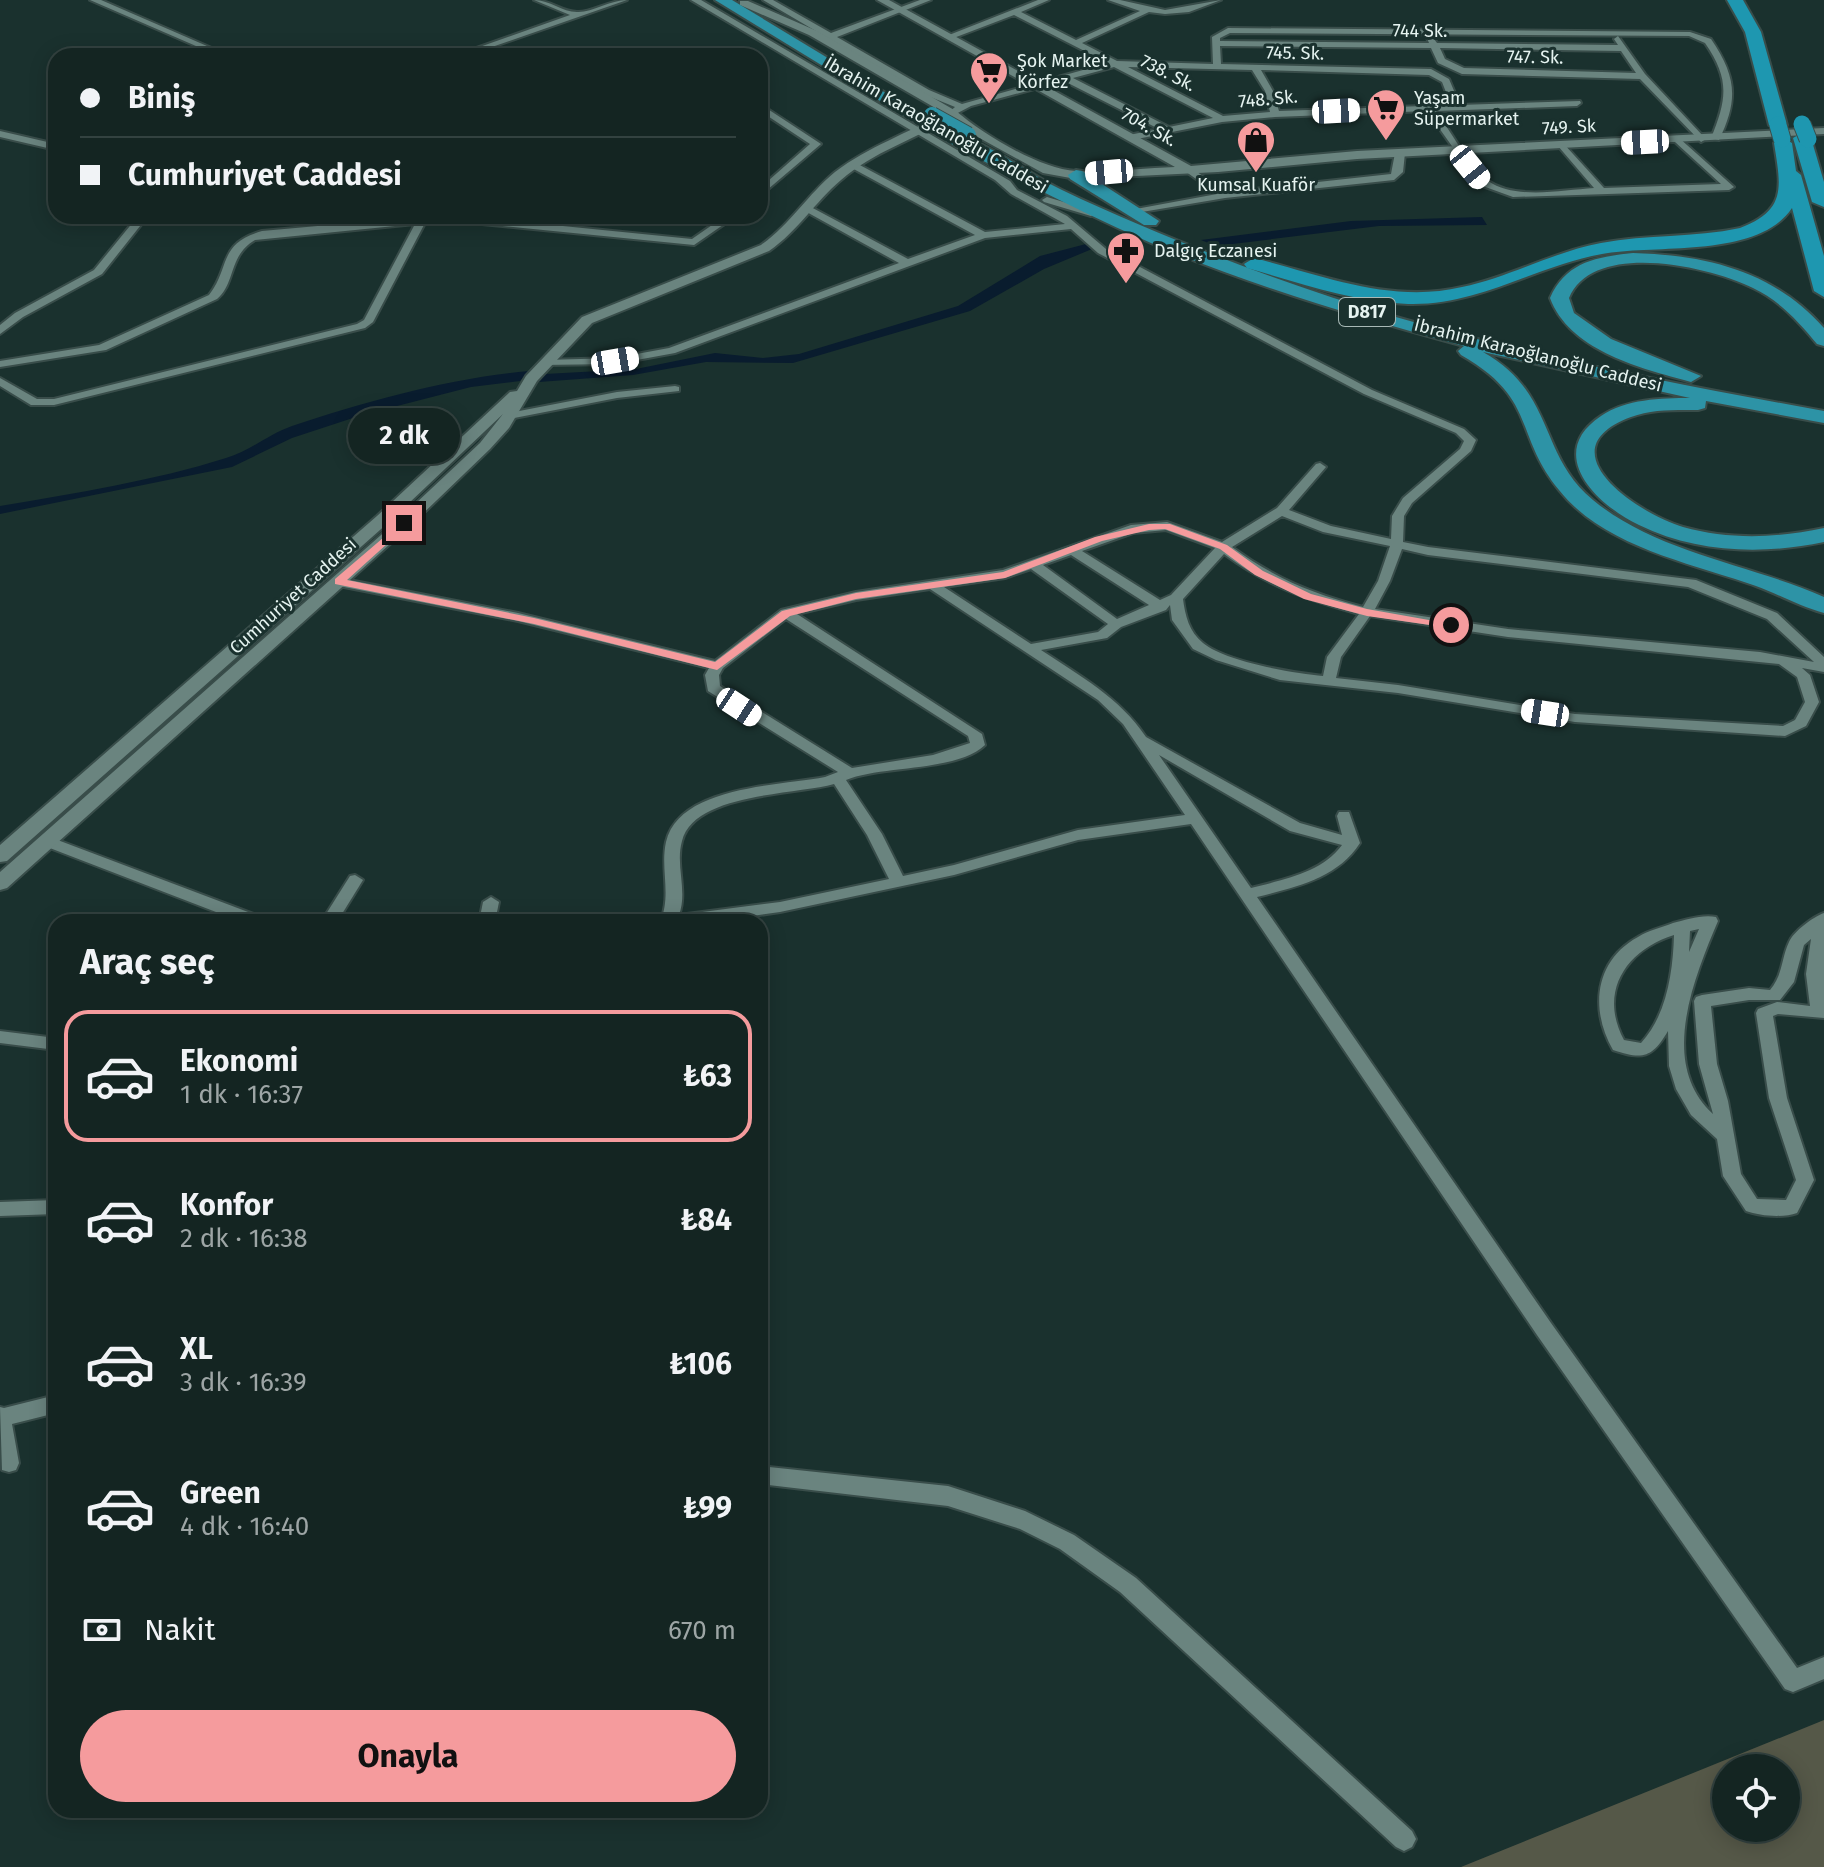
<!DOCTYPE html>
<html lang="tr">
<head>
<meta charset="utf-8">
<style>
	:root { --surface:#142522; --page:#1d2d2a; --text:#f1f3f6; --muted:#9da5a5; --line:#334240; --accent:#f59b9d }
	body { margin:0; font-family:"Fira Sans",sans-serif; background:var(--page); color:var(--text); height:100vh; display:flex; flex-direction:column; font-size:30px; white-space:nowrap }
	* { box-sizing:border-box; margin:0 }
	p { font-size:26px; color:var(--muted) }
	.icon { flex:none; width:44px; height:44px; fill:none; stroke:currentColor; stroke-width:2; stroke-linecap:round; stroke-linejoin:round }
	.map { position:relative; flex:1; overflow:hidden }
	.drawer { position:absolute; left:48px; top:914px; width:720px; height:904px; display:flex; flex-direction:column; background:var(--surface); border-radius:24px; box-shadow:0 4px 20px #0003,0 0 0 2px var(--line) }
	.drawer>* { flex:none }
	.top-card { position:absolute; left:48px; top:48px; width:720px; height:176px; border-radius:24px; box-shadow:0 4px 20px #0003,0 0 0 2px var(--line); display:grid; align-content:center; height:176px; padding:0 32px; background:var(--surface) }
	.controls { position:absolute; left:1712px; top:1754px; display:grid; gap:16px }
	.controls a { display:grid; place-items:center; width:88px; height:88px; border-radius:50%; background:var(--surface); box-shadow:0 4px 20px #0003,0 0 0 2px var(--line); font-size:40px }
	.end { position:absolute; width:36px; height:36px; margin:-18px; border:10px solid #f59b9d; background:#111; box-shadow:0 0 0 4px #111 }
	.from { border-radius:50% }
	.bubble { position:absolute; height:56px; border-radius:28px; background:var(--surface); box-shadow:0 4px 20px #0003,0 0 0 2px var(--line); font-size:26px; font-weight:700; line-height:56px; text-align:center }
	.car { position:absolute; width:24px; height:48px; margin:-24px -12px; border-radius:10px; box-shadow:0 0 6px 2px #0007; background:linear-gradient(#fff 24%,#345 0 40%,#fff 0 76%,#345 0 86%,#fff 0) }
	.top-card b { display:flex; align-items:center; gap:28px; height:76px; font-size:30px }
	.top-card b+b { border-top:2px solid var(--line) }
	.top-card i { width:20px; height:20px; background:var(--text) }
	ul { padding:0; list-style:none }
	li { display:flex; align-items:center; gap:24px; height:132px; margin:0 16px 12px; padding:0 16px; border:4px solid transparent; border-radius:24px }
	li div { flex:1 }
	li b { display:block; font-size:30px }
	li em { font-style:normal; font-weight:700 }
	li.on { border-color:var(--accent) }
	li>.icon { width:72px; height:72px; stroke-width:1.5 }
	h2 { padding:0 32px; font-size:36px; line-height:96px }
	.pay { display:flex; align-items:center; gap:20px; height:88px; padding:0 32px; font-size:30px }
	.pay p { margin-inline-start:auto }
	.action { display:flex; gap:16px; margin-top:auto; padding:16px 32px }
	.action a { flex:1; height:92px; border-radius:48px; background:var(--accent); color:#111; font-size:32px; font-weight:700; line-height:92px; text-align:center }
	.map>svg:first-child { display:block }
	.green { fill:#555848; fill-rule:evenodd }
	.water { fill:#091c2e }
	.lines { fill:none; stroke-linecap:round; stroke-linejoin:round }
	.minor-casing { stroke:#394d4a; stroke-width:4 }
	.tertiary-casing { stroke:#394d4a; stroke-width:4 }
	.trunk-casing { stroke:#394d4a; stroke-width:4 }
	.motorway-casing { stroke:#394d4a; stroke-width:4 }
	.minor { fill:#6a847f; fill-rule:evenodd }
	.tertiary { fill:#6a847f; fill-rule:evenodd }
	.trunk { fill:#2d93a6; fill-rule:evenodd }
	.motorway { fill:#1e97b0; fill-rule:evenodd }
	.trunk-bridge-casing { stroke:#394d4a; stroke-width:18; stroke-linecap:butt }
	.motorway-bridge-casing { stroke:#394d4a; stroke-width:19; stroke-linecap:butt }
	.trunk-bridge { stroke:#2d93a6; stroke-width:16 }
	.motorway-bridge { stroke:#1e97b0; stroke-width:17 }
	.route { fill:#f59b9d }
	.labels { text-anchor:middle; stroke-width:6; stroke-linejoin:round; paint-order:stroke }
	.far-street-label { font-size:18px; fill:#e5f3f0; stroke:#1a312e }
	.far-poi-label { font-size:18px; fill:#e5f3f0; stroke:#1a312e; text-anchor:start }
	.shield { fill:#1a312e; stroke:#a8b9b6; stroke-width:2 }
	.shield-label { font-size:18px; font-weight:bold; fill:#e5f3f0 }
</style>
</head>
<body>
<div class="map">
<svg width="1824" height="1867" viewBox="0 0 1824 1867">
	<rect width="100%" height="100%" fill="#1a312e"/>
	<path class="green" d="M1824,1720v147h-363zM1726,1768h60v60h-60z"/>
	<g class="water">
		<path d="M1482,217l5,8 -108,1 -163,20 -15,-6 150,-19z"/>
		<path d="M1086,244l6,5 -48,20 -74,42 -177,52 -87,-1 -73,13 -94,7 6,-8 91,-5 79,-16 48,5 36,-4 159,-48 82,-50z"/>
		<path d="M529,371l-9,10 -49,6 -109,28 -70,23 -60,29 -232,47v-8c76,-13 153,-25 226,-48 24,-7 43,-24 66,-32 75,-25 158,-48 237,-55z"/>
	</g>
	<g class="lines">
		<defs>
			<g id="minor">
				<path d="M90,0h11l129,56h-11z"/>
				<path d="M534,0c16,0 28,12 43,12 14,1 33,-12 50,-12l-161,56h-12l116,-41z"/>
				<path d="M691,0h10l309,181 7,9 50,26 39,33 266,141 92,39 12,11 -5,11 -59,52 -8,13 -1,26 25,5 268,33 81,33 47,44v15l-22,-4 8,7 9,27 -13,24 -21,10 -210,-14 -177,-29 -118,-13 -64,-20 -23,-11 -21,-29 -2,-15 -4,5 -45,17 -14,11 -66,12c39,26 78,47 105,87l154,86 42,12 -5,-19 2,-4h10l11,31c-23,36 -65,44 -103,54l294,426 246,345 27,-11v22l-31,13 -8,-3 -248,-354 -346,-511 -113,16 -124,35 -174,37 -69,10h-51c12,-27 0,-53 6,-80 13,-56 113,-56 159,-65l13,-5 -130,-81 -3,-16 4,-7 -191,-47 -179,-35 -6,-4 6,-4 179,35 197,48 66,-51 75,-18 147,-22 128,-45 36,-3 55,20 55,-34 39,-44 4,-1 6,4 -37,43 42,16 60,13 1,-23 11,-18 57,-49 4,-8 -8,-8 -92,-39 -266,-141 -27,-24 -86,9 -310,115 -60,11 -74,1 -2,-2 6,-3 70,-2 54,-10 230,-85 -96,-53v-4h6l99,53 67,-24 -125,-68v-4h6l129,69 80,-8 -54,-30 -16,-14zM1282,516l41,16 67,14 -12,35 -15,26c-52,-14 -87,-28 -131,-60zM1166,530l49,18 -44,47 -11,5 -78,-49 51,-18zM1402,549l26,6 260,32 79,32 47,43 -54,-10 -252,-23 -133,-20 15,-28zM1224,554c45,33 81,45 135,60l-32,43 -4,19c-30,-3 -97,-14 -120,-33 -14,-11 -18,-28 -20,-44zM1071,555l78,50 -32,14 -74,-54zM1031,569l77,55 -10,8 -67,12 -87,-57 61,-9zM930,589l168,111 25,24 62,91 -107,15 -124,35 -51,11 -21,-42 -36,-54c36,-15 111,-8 139,-35l-3,-11 -185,-120 59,-14zM1370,616l138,21 271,27 18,13 8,25 -10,18 -12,6 -208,-12 -177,-29 -62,-7 5,-21zM786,619l182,117 2,7 -37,12 -81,13 -132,-82 -1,-11 4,-7zM1159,755l131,76 52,14c-20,28 -61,35 -91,43zM834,784l33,51 22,44 -109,23 -101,13c9,-24 -4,-50 3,-74 12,-48 113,-46 152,-57z"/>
				<path d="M763,0h10l58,33 89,-33h11l-94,37 92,53 33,14 146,-41 -94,-48 -63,24 -7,-2 94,-37h11l-28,12 55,28 64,-29 -32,-11h12l45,10 56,-10 -32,12 -24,2 -16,-2 -67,31 35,18 96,3 -1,-27 16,-9 462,4 21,7c25,37 28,60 8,101l-8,-2c16,-39 19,-59 -6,-95l-16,-7 -459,-3 -10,5v3l209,2 -2,-5 4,-3 6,8 181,2 -4,-6 4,-3 27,38 59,63 2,2 -5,3 -61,-63 -178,-5 -24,-11 -7,-15 -211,-2 1,18 210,5 18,10 11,26 120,-4 1,2 -4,3 -141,5c12,16 37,61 52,70 28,19 74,9 106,7l-36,-42 5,-3 41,45 117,-4 -46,-42 -2,-2 5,-3 56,50 -5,3 -216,7 -33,-12 -26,-32v-4l-27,-38 -152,6 -53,5 -90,18 -3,-1v-4l30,-6 -95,-48 -93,25 -19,10 -4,-3 7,-6 -32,-13zM1440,48l181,3 15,22 -172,-5 -19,-9zM1114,67l99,51 -44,9 -96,-49zM1128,67l124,3 13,21 5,21 -47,4zM1261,70l168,5 13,7 9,23 -23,-2 -4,3 -145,5 -6,-20z"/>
				<path d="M760,104l61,40 -61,52v-8l50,-44 -50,-33z"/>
				<path d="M0,131l56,13v6l-56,-13z"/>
				<path d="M1400,150l5,3 -2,19 -9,8 -169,18 -95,16 -5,-3 92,-17 -32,-23v-4l3,-1 39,26 164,-18 4,-21z"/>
				<path d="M1047,197l47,14 2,2 -5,3 -47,-14 -2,-2z"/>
				<path d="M138,216h10l-46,58 -79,43 -23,17v-9l15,-12 79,-43z"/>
				<path d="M429,216l53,2 210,21 33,-23h11l-42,29 -212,-21 -57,-1 -52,99 -8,6 -311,77h-23l-31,-19v-8l37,21h17l303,-75 7,-4 51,-96 -160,16c-27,16 -19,43 -38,59l-111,51 -106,17v-6l99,-16 110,-50c22,-28 8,-51 53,-64z"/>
				<path d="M675,386l4,1v4l-62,7 -108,21 -6,-3 6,-3 108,-21z"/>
				<path d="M47,836l217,82 2,4h-24l-200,-77 -3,-4z"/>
				<path d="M355,875l8,5 -26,42h-16l29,-46z"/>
				<path d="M491,897l8,5 -4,20h-16l4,-20z"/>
				<path d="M1824,913v105l-46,-4 -5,2 14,82 27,82 -17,33c-14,5 -37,3 -51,-2l-23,-35 -6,-37 -26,-24 -15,-26 -7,-23 -1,-35c-16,27 -25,29 -55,19 -23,-40 -19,-89 25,-113 11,-7 23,-9 35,-14 12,-3 30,-9 43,-6l2,4c-24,57 -60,143 -5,193l-14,-50 -5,-63 2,-4 6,-2 47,-7 21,2c13,-15 11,-31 19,-48 5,-11 24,-25 35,-29zM1699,929l-10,23 1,-21zM1674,935c-1,36 -7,80 -33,108l-17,-3c-26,-48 2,-90 50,-105zM1811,939l-5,35 4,32 -33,-4 -19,7 -2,4 13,85 27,82 -10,20 -29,-1 -16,-25 -13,-73 -11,-37 -6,-58 38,-6h31l14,-18 10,-37z"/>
				<path d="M0,1031l56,7v12l-56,-7z"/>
				<path d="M56,1200v14l-56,2v-14z"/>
				<path d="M56,1395v18l-44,11 7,39 -3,7 -7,2 -7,-2 -2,-63 4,1z"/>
				<path d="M760,1466l188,20 77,25 49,24 62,43 276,253 4,8 -4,8 -8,4 -8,-4 -276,-255 -60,-43 -40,-20 -72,-23 -188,-22z"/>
			</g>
			<path id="tertiary" d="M877,0h12l302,166 166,-15 467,-23v6l-467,25 -139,13 -142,7 -33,-6 -78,-43 -14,-12c-36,21 -78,34 -110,62 -26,22 -43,51 -72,71l-177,72 -55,58 -28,47 -19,21 -80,77 -403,362 -7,2v-18l398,-352 82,-77 23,-29 -114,108 -382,339 -7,1v-17l377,-329 133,-124 7,-1 9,-15 56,-59 179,-72c29,-20 47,-51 74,-73 33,-25 73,-39 109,-59l-135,-78 -69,-30v-4h8l69,30 139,80c27,23 83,58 120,60 32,2 67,-3 99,-4z"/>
			<g id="trunk">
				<path d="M715,0h17l195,118 -14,3z"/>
				<path d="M954,134c37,10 73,39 108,56 67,32 137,60 208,86 178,65 367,101 554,135v12l-118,-22 -1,7 -7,2c-22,0 -46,-1 -67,7 -89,33 8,97 52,110 46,13 95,11 141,1v14c-61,13 -128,11 -185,-17 -42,-20 -95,-71 -38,-109 25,-17 60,-18 89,-18l-207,-46c73,41 55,103 110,148 64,53 157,64 231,97v16c-23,-6 -46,-19 -68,-27 -65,-23 -152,-39 -197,-96 -46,-56 -21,-91 -98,-135l-3,-4 6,-5c-106,-29 -212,-60 -313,-103 -70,-31 -136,-65 -203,-101l-2,-3z"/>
				<path d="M1076,170l6,1 77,50 -3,4h-12l-74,-46 -2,-4z"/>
				<path d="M1633,253c73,2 141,18 191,75v18l-7,-2c-18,-22 -38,-44 -64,-56 -44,-22 -160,-48 -184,10l5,15 37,26 90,37 -10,6 -7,-2c-48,-13 -115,-31 -134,-82 16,-36 46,-41 83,-45z"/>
			</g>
			<g id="motorway">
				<path d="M1727,0h16l18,32 26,93 -3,4 -6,1 -9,-5 -24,-93z"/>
				<path d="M1802,133l9,5 13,44v25l-12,-5 -19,-64z"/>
				<path d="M1783,138l9,5 4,28 5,4 23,81v41l-10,-6 -22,-83c-34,51 -136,36 -190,46 -67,12 -123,52 -194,50 -55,-2 -108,-21 -161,-36l-3,-4 10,-6c68,17 137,46 208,29 48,-10 91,-35 139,-44 46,-9 93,-5 139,-15 47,-18 41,-41 34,-85z"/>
			</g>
		</defs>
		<use href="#minor" class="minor-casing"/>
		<use href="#tertiary" class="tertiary-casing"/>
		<use href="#trunk" class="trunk-casing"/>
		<use href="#motorway" class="motorway-casing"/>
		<use href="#minor" class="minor"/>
		<use href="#tertiary" class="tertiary"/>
		<use href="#trunk" class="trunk"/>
		<use href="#motorway" class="motorway"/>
		<defs>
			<path id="trunk-bridge" d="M932,115l36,20"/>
			<g id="motorway-bridge">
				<path d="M1802,124l6,15"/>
				<path d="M1778,125l4,14"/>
			</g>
		</defs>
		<use href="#trunk-bridge" class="trunk-bridge-casing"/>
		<use href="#motorway-bridge" class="motorway-bridge-casing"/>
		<use href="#trunk-bridge" class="trunk-bridge"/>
		<use href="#motorway-bridge" class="motorway-bridge"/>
	</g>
	<path class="route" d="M404,520l4,5 -61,55 187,38 181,44 67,-51 74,-18 147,-21 92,-35 54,-13h21l57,21 36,26 48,23 56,15 90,16 -6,3 -84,-12 -63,-17 -49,-24 -35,-26 -55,-20 -16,1 -47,11 -97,37 -149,21 -66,17 -73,54 -183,-46 -199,-40v-5z"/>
	<defs>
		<symbol id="supermarket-pin" viewBox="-11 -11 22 30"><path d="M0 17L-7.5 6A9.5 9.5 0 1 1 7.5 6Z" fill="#f59b9d" stroke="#1a312e"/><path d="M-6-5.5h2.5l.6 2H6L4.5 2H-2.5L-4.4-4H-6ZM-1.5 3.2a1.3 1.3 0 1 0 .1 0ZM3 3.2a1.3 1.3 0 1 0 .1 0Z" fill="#111"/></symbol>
		<symbol id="shop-pin" viewBox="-11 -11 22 30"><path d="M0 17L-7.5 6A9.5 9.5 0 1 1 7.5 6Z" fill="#f59b9d" stroke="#1a312e"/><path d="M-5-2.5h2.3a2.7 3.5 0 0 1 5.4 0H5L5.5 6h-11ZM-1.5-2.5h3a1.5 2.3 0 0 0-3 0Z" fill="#111"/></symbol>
		<symbol id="pharmacy-pin" viewBox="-11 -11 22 30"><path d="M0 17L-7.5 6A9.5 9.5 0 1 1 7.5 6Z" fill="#f59b9d" stroke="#1a312e"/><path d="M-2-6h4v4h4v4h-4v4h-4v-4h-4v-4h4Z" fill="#111"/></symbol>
	</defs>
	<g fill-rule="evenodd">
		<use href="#supermarket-pin" x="967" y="49" width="44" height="60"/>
		<use href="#supermarket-pin" x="1364" y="86" width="44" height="60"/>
		<use href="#shop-pin" x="1234" y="118" width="44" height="60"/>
		<use href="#pharmacy-pin" x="1104" y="229" width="44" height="60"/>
	</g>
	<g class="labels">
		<g class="far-street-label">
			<text x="1420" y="37">744 Sk.</text>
			<text transform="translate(1295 53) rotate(1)" y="6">745. Sk.</text>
			<text transform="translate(1535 57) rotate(1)" y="6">747. Sk.</text>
			<text transform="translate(1168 73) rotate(27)" y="6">738. Sk.</text>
			<text transform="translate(1268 99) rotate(-5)" y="6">748. Sk.</text>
			<text transform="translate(936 125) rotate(30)" y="6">İbrahim Karaoğlanoğlu Caddesi</text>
			<text transform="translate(1149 127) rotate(29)" y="6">704. Sk.</text>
			<text transform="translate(1569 127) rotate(-3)" y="6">749. Sk</text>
			<text transform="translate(1538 355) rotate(14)" y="6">İbrahim Karaoğlanoğlu Caddesi</text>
			<text transform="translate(293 596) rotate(-42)" y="6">Cumhuriyet Caddesi</text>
		</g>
		<g class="far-poi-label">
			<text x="1017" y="67">Şok Market<tspan x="1017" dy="21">Körfez</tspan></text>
			<text x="1414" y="104">Yaşam<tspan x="1414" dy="21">Süpermarket</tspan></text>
			<text x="1256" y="191" text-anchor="middle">Kumsal Kuaför</text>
			<text x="1154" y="257">Dalgıç Eczanesi</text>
		</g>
		<rect class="shield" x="1339" y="298" width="56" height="28" rx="6"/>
		<g class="shield-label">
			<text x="1367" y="318">D817</text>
		</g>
	</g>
</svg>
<div class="controls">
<a><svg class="icon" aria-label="locate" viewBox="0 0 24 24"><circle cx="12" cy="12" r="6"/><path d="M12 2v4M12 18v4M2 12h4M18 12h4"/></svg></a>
</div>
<i class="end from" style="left:1451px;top:625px"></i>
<i class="end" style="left:404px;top:523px"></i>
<div class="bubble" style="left:348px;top:408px;width:112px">2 dk</div>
<i class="car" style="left:1336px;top:111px;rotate:87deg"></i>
<i class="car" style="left:1645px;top:142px;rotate:267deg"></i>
<i class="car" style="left:1470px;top:167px;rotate:141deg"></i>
<i class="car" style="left:1109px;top:172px;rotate:265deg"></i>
<i class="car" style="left:615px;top:361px;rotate:80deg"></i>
<i class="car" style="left:739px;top:707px;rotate:123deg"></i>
<i class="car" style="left:1545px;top:713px;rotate:279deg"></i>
<div class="top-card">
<b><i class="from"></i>Biniş</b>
<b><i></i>Cumhuriyet Caddesi</b>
</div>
<section class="drawer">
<h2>Araç seç</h2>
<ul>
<li class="on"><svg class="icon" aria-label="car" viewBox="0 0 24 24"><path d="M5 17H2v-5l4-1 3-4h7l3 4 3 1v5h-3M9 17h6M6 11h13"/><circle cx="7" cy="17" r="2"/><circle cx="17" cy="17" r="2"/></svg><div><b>Ekonomi</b><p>1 dk · 16:37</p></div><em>₺63</em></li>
<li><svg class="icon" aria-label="car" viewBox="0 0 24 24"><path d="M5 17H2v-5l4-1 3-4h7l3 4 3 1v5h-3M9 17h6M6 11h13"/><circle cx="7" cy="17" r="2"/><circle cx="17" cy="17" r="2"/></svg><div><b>Konfor</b><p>2 dk · 16:38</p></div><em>₺84</em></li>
<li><svg class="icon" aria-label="car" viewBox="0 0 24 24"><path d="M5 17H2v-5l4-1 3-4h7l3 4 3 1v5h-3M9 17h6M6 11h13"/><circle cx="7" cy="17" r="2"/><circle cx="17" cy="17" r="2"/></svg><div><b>XL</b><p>3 dk · 16:39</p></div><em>₺106</em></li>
<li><svg class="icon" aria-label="car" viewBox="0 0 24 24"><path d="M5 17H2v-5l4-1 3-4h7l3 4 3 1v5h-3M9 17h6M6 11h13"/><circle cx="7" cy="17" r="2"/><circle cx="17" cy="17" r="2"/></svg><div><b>Green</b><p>4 dk · 16:40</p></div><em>₺99</em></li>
</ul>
<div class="pay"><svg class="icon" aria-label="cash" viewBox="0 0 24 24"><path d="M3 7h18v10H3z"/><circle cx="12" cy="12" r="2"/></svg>Nakit<p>670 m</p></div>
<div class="action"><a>Onayla</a></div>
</section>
</div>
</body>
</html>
